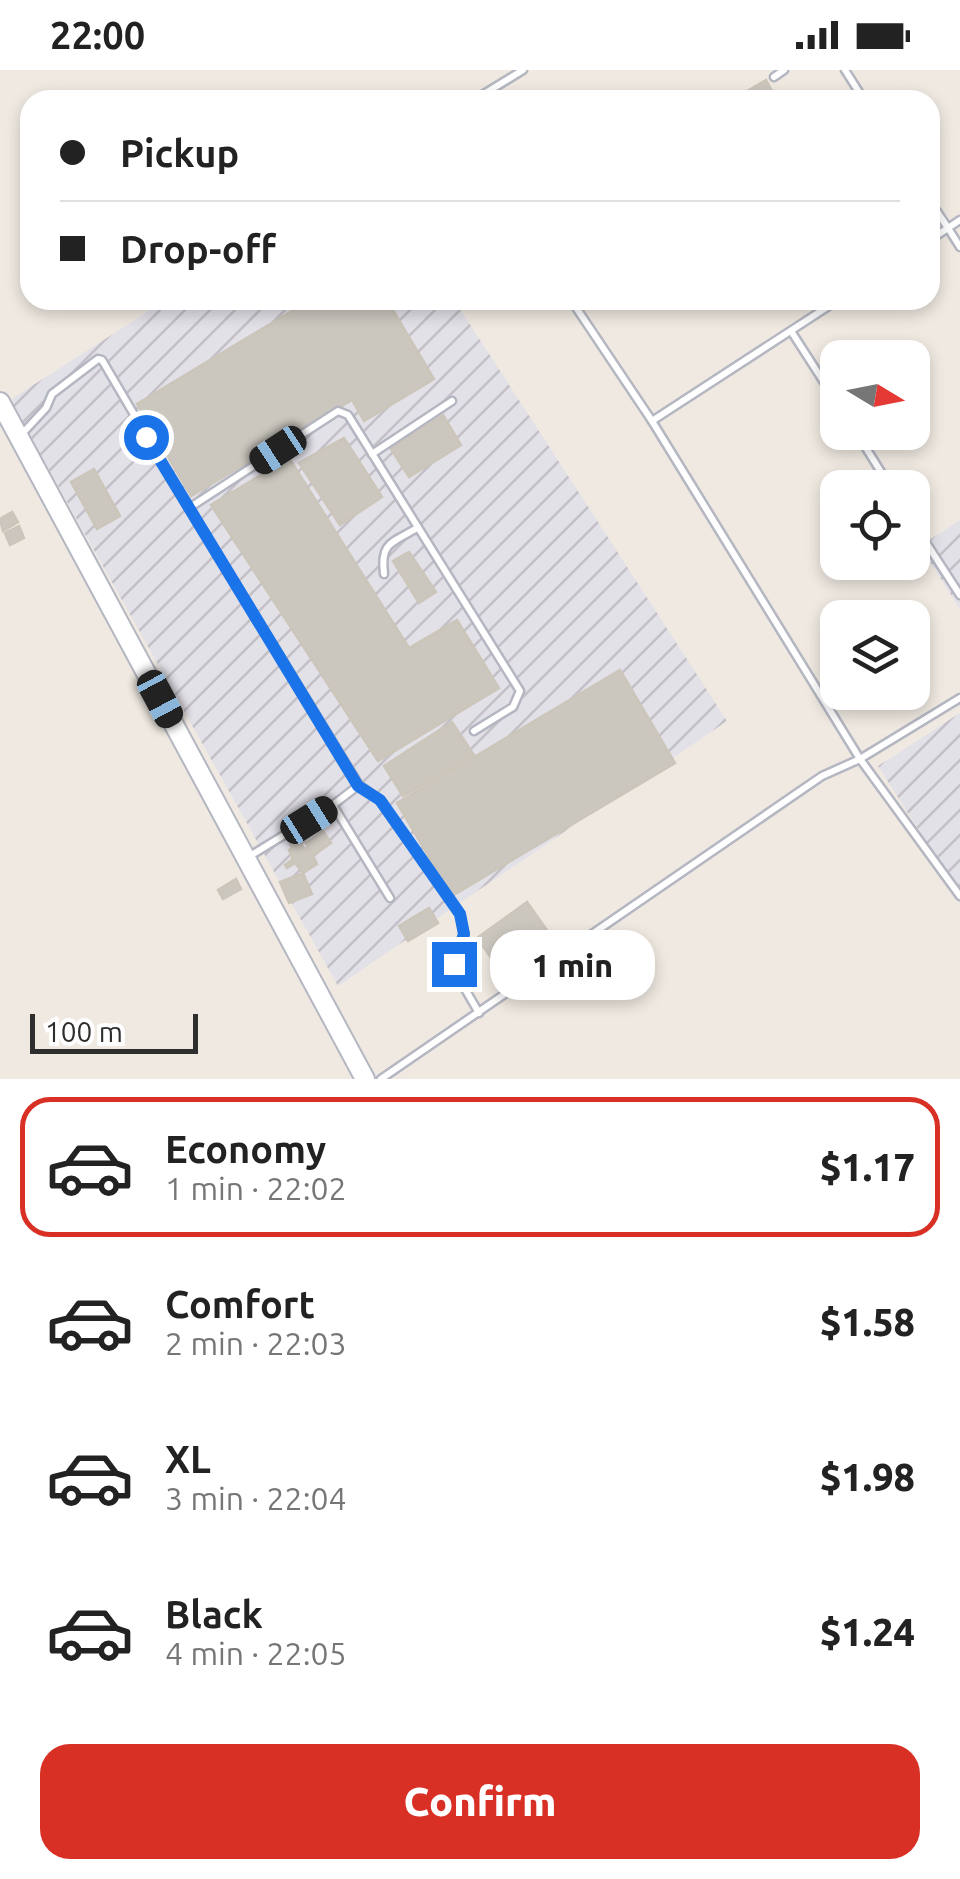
<!DOCTYPE html>
<html lang="en">
<head>
<meta charset="utf-8">
<style>
	:root { --surface:#fff; --page:#f6f6f6; --text:#222; --muted:#767676; --line:#e0e0e0; --accent:#d93025 }
	body { margin:0; font-family:Ubuntu,sans-serif; background:var(--page); color:var(--text); height:100vh; display:flex; flex-direction:column; font-size:38px; white-space:nowrap }
	* { box-sizing:border-box; margin:0 }
	p { font-size:32px; color:var(--muted) }
	.icon { flex:none; width:55px; height:55px; fill:none; stroke:currentColor; stroke-width:2; stroke-linecap:round; stroke-linejoin:round }
	.map { position:relative; height:1009px; overflow:hidden }
	.panel { display:flex; flex-direction:column; background:var(--surface); flex:1 }
	.panel>* { flex:none }
	.top-card { position:absolute; left:20px; top:20px; width:920px; height:220px; border-radius:30px; box-shadow:0 5px 15px #0003; display:grid; align-content:center; height:220px; padding:0 40px; background:var(--surface) }
	.needle { width:65px; rotate:100deg }
	.buttons { position:absolute; left:820px; top:270px; display:grid; gap:20px }
	.buttons a { display:grid; place-items:center; width:110px; height:110px; border-radius:20px; background:var(--surface); box-shadow:0 5px 15px #0003; font-size:50px }
	.scale { position:absolute; left:30px; bottom:25px; width:168px; box-sizing:border-box; padding-left:10px; border:5px solid #2e2e2e; border-top:0; font-size:28px; line-height:35px; white-space:nowrap; color:#2e2e2e; -webkit-text-stroke:8px #fff; paint-order:stroke }
	.end { position:absolute; width:45px; height:45px; margin:-22px; border:12px solid #1a73e8; background:#fff; box-shadow:0 0 0 5px #fff }
	.from { border-radius:50% }
	.bubble { position:absolute; height:70px; border-radius:30px; background:var(--surface); box-shadow:0 5px 15px #0003; font-size:32px; font-weight:800; line-height:70px; text-align:center }
	.car { position:absolute; width:30px; height:60px; margin:-30px -15px; border-radius:12px; box-shadow:0 0 8px 2px #0007; background:linear-gradient(#222 24%,#8ab4d8 0 40%,#222 0 76%,#8ab4d8 0 86%,#222 0) }
	.top-card b { display:flex; align-items:center; gap:35px; height:95px; font-size:38px }
	.top-card b+b { border-top:2px solid var(--line) }
	.top-card i { width:25px; height:25px; background:var(--text) }
	ul { padding:18px 0 0; list-style:none }
	li { display:flex; align-items:center; gap:30px; height:140px; margin:0 20px 15px; padding:0 20px; border:5px solid transparent; border-radius:30px }
	li div { flex:1 }
	li b { display:block; font-size:38px }
	li em { font-style:normal; font-weight:800 }
	li.active { border-color:var(--accent) }
	li>.icon { width:90px; height:90px; stroke-width:1.5 }
	.button { display:flex; gap:20px; margin-top:auto; padding:20px 40px }
	.button a { flex:1; height:115px; border-radius:30px; background:var(--accent); color:#fff; font-size:40px; font-weight:800; line-height:115px; text-align:center }
	.status { display:flex; justify-content:space-between; align-items:center; height:70px; padding:0 50px; background:var(--surface); direction:ltr }
	.status svg { height:28px; fill:currentColor }
	.map>svg:first-child { display:block }
	.industrial { fill:url(#industrial-furrows) }
	.building { fill:#cbc7bf; stroke:#cbc5ba; stroke-width:2.5 }
	.lines { fill:none; stroke-linecap:round; stroke-linejoin:round }
	.lane-casing { stroke:#b4b7c1; stroke-width:11 }
	.secondary-casing { stroke:#b4b7c1; stroke-width:22 }
	.lane { stroke:#fff; stroke-width:6 }
	.secondary { stroke:#fff; stroke-width:18 }
	.route { stroke:#1a73e8; stroke-width:12 }
</style>
</head>
<body>
<div class="status"><b>22:00</b><svg viewBox="0 0 49 12"><path d="M0 12V9h3v3zM5 12V6h3v6zM10 12V3h3v9zM15 12V0h3v12zM26 1h20v11H26zM47 4h2v5h-2z"/></svg></div>
<div class="map">
<svg width="960" height="1009" viewBox="0 0 960 1009">
	<defs>
		<pattern id="industrial-furrows" width="10" height="10" patternUnits="userSpaceOnUse" patternTransform="scale(2.5)"><rect width="10" height="10" fill="#e3e1e8"/><path d="M-1 1l2-2M0 10L10 0M9 11l2-2" fill="none" stroke="#c3c1c7"/></pattern>
	</defs>
	<rect width="100%" height="100%" fill="#efe9e1"/>
	<g class="industrial">
		<path d="M166,230h288l273,421 -389,265 -328,-586z"/>
		<path d="M960,450v89l-40,-63z"/>
		<path d="M960,643v182l-82,-129z"/>
	</g>
	<g class="building">
		<path d="M766,10l11,20h-45z"/>
		<path d="M310,230h77l47,79 -70,42 -12,-21 -161,96 -54,-92z"/>
		<path d="M443,345l18,30 -52,32 -18,-28z"/>
		<path d="M344,368l38,59 -42,28 -41,-62z"/>
		<path d="M289,388l120,190 48,-28 42,68 -121,73 -167,-256z"/>
		<path d="M94,399l26,47 -23,13 -26,-47z"/>
		<path d="M12,442l6,10 -15,9 -3,-12z"/>
		<path d="M19,456l5,12 -14,7 -5,-12z"/>
		<path d="M409,482l27,40 -17,11 -26,-42z"/>
		<path d="M620,600l55,93 -223,133 -55,-93z"/>
		<path d="M452,652l22,33 -71,41 -19,-30z"/>
		<path d="M323,761l8,12 -17,12 -8,-12z"/>
		<path d="M297,768l7,11 5,-2 8,17 -14,9 -8,-10 -8,5 -2,-3 8,-6 -4,-9 3,-2 -2,-4z"/>
		<path d="M303,803l9,21 -23,9 -9,-21z"/>
		<path d="M236,809l5,10 -18,10 -5,-9z"/>
		<path d="M527,832l22,31 -50,36 -22,-31z"/>
		<path d="M429,838l9,15 -30,18 -9,-15z"/>
	</g>
	<g class="lines">
		<defs>
			<g id="lane">
				<path d="M845,0l19,30"/>
				<path d="M774,7l10,-7"/>
				<path d="M474,30l49,-30"/>
				<path d="M930,131l18,27 -18,12"/>
				<path d="M960,150l-12,8 12,19"/>
				<path d="M571,230l81,121 208,338 100,137"/>
				<path d="M791,261l47,73"/>
				<path d="M652,351l186,-121"/>
				<path d="M856,362l35,56"/>
				<path d="M20,366l26,-28 6,-14 46,-35 4,1 87,148"/>
				<path d="M372,384l80,-53"/>
				<path d="M912,451l48,74"/>
				<path d="M384,504c-4,-32 8,-31 33,-46"/>
				<path d="M359,715l21,15 80,114 4,21 -10,35 25,43"/>
				<path d="M333,735l57,93"/>
				<path d="M250,786l83,-51 26,-20 -170,-277 149,-97 10,4 172,276 -7,16 -39,24"/>
				<path d="M381,1009l441,-303 38,-17 100,-61"/>
			</g>
			<path id="secondary" d="M0,332l365,677"/>
		</defs>
		<use href="#lane" class="lane-casing"/>
		<use href="#secondary" class="secondary-casing"/>
		<use href="#lane" class="lane"/>
		<use href="#secondary" class="secondary"/>
	</g>
	<g class="lines">
		<path class="route" d="M146,367l212,349 22,14 80,114 4,20 -10,30"/>
	</g>
</svg>
<div class="buttons">
<a><svg class="needle" viewBox="-14 -14 28 28"><path d="M0-13l5 13h-10z" fill="#e53935"/><path d="M0 13l5-13h-10z" fill="#767676"/></svg></a>
<a><svg class="icon" aria-label="locate" viewBox="0 0 24 24"><circle cx="12" cy="12" r="6"/><path d="M12 2v4M12 18v4M2 12h4M18 12h4"/></svg></a>
<a><svg class="icon" aria-label="layers" viewBox="0 0 24 24"><path d="M12 4l9 5-9 5-9-5zM3 14l9 5 9-5"/></svg></a>
</div>
<div class="scale">100 m</div>
<i class="end from" style="left:146px;top:367px"></i>
<i class="end" style="left:454px;top:894px"></i>
<div class="bubble" style="left:490px;top:860px;width:165px">1 min</div>
<i class="car" style="left:278px;top:380px;rotate:237deg"></i>
<i class="car" style="left:160px;top:629px;rotate:152deg"></i>
<i class="car" style="left:309px;top:750px;rotate:58deg"></i>
<div class="top-card">
<b><i class="from"></i>Pickup</b>
<b><i></i>Drop-off</b>
</div>
</div>
<section class="panel">
<ul>
<li class="active"><svg class="icon" aria-label="car" viewBox="0 0 24 24"><path d="M5 17H2v-5l4-1 3-4h7l3 4 3 1v5h-3M9 17h6M6 11h13"/><circle cx="7" cy="17" r="2"/><circle cx="17" cy="17" r="2"/></svg><div><b>Economy</b><p>1 min · 22:02</p></div><em>$1.17</em></li>
<li><svg class="icon" aria-label="car" viewBox="0 0 24 24"><path d="M5 17H2v-5l4-1 3-4h7l3 4 3 1v5h-3M9 17h6M6 11h13"/><circle cx="7" cy="17" r="2"/><circle cx="17" cy="17" r="2"/></svg><div><b>Comfort</b><p>2 min · 22:03</p></div><em>$1.58</em></li>
<li><svg class="icon" aria-label="car" viewBox="0 0 24 24"><path d="M5 17H2v-5l4-1 3-4h7l3 4 3 1v5h-3M9 17h6M6 11h13"/><circle cx="7" cy="17" r="2"/><circle cx="17" cy="17" r="2"/></svg><div><b>XL</b><p>3 min · 22:04</p></div><em>$1.98</em></li>
<li><svg class="icon" aria-label="car" viewBox="0 0 24 24"><path d="M5 17H2v-5l4-1 3-4h7l3 4 3 1v5h-3M9 17h6M6 11h13"/><circle cx="7" cy="17" r="2"/><circle cx="17" cy="17" r="2"/></svg><div><b>Black</b><p>4 min · 22:05</p></div><em>$1.24</em></li>
</ul>
<div class="button"><a>Confirm</a></div>
</section>
</body>
</html>
